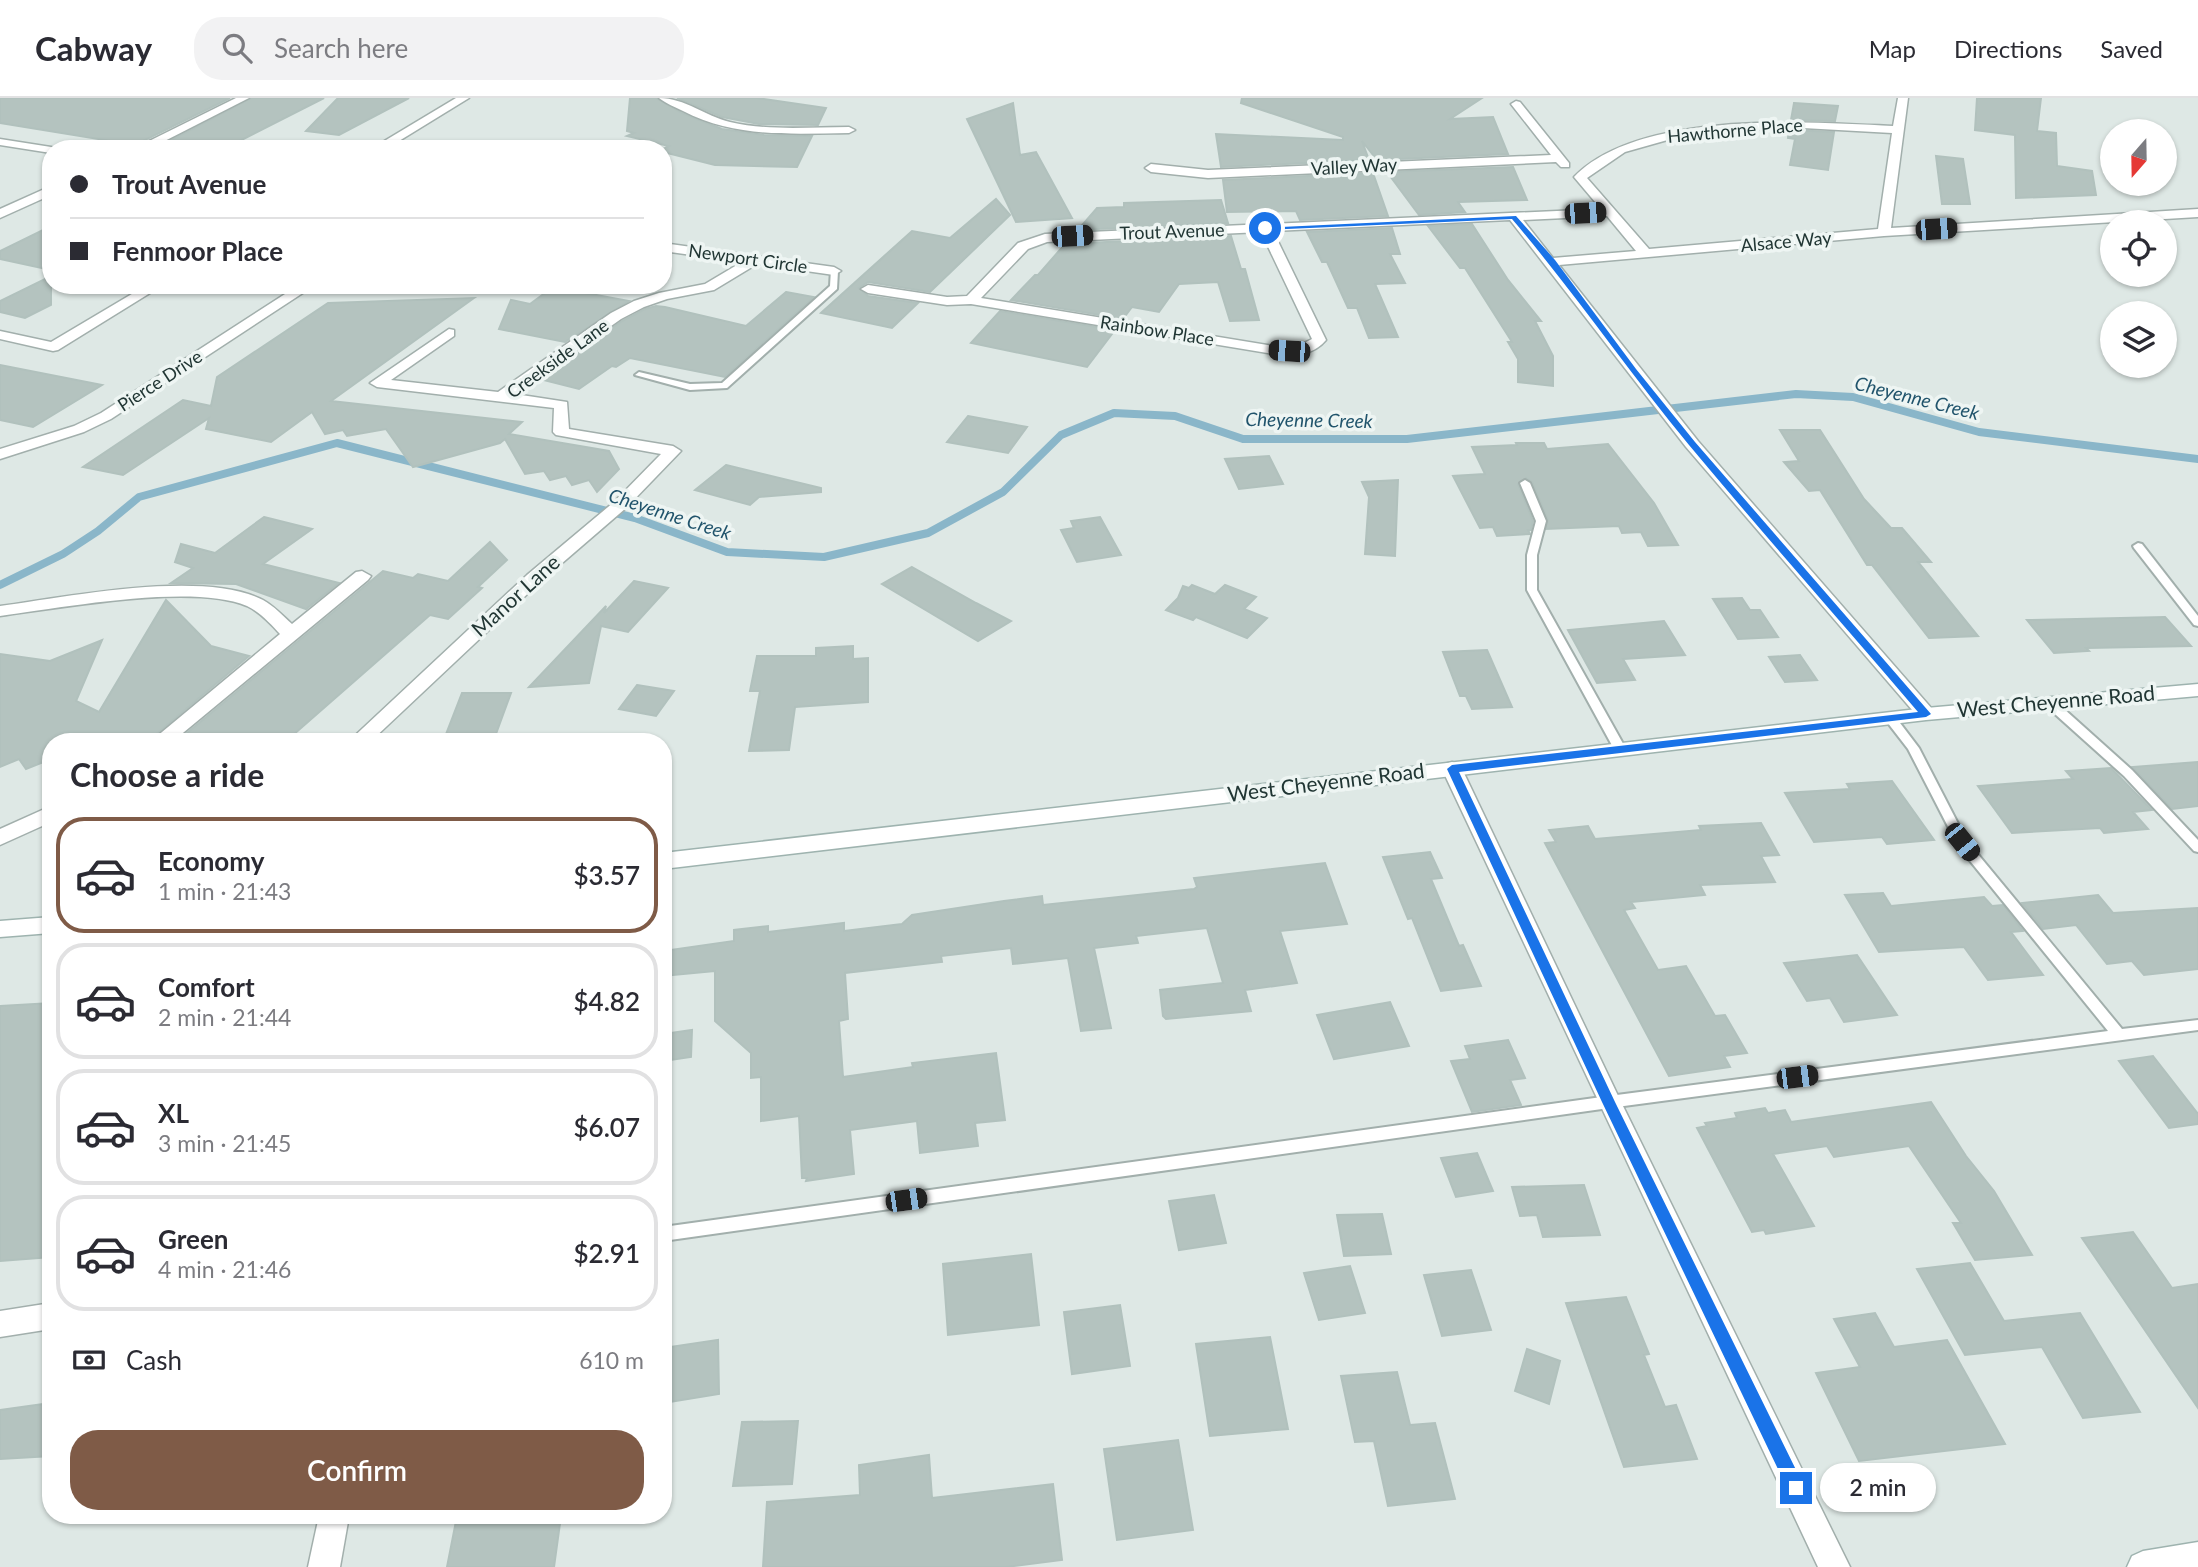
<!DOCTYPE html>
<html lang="en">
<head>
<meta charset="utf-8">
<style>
	:root { --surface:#fff; --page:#f2f2f3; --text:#2b2b33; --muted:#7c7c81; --line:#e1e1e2; --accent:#7f5b47 }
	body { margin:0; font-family:Lato,sans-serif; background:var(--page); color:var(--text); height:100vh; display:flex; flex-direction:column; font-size:26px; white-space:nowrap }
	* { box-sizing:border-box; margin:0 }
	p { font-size:23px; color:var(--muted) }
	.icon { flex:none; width:38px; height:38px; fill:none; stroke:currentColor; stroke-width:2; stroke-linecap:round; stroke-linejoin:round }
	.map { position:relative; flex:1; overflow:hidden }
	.sheet { position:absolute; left:42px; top:635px; width:630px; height:791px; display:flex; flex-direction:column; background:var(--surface); border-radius:28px; box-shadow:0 2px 5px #0004 }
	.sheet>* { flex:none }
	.guide { position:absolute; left:42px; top:42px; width:630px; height:154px; border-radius:28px; box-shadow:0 2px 5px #0004; display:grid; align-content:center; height:154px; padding:0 28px; background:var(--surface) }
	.needle { width:46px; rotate:200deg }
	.controls { position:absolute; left:2100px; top:21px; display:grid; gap:14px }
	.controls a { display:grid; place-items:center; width:77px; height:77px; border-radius:50%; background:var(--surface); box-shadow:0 2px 5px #0004; font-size:35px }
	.end { position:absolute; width:32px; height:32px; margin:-16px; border:9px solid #1a73e8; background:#fff; box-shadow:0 0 0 4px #fff }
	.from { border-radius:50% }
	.bubble { position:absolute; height:49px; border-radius:24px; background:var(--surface); box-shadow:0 2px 5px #0004; font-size:23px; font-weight:600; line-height:49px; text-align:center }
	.car { position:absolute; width:21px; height:42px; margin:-21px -10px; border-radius:9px; box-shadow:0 0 5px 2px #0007; background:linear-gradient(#222 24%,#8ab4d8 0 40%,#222 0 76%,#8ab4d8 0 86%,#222 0) }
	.guide b { display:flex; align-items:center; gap:24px; height:66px; font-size:26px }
	.guide b+b { border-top:2px solid var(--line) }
	.guide i { width:18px; height:18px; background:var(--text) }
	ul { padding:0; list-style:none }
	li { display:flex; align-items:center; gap:21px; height:116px; margin:0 14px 10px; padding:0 14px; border:4px solid var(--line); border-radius:28px }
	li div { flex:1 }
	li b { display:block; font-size:26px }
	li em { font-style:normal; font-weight:600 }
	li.on { border-color:var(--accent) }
	li>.icon { width:63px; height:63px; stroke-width:1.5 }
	h2 { padding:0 28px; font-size:32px; line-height:84px }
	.pay { display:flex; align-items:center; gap:18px; height:77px; padding:0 28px; font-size:26px }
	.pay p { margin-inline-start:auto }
	.cta { display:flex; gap:14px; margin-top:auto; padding:14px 28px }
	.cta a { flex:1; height:80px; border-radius:28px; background:var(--accent); color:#fff; font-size:28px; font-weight:600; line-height:80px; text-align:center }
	header { display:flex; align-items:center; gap:42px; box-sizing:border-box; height:98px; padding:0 35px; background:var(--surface); border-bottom:2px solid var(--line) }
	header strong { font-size:33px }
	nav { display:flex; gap:38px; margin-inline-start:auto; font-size:24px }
	.search { width:490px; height:63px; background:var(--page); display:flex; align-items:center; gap:18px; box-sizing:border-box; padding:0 24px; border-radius:28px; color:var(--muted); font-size:26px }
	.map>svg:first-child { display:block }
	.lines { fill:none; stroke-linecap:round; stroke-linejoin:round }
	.stream { stroke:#8ab6c9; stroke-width:8 }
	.building { fill:#b4c3bf; stroke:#b1c1bd; stroke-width:2 }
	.lane-casing { stroke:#a2afac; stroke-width:4 }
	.street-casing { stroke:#a2afac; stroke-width:3 }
	.secondary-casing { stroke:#9eb3af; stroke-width:3 }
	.lane { fill:#fff; fill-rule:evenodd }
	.street { fill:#fff; fill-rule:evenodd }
	.secondary { fill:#fff; fill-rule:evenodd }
	.route { fill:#1a73e8 }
	.labels { text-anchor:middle; stroke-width:7; stroke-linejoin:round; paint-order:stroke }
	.far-street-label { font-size:18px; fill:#213634; stroke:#eef5f3 }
	.far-water-label { font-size:19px; font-style:italic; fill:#21546c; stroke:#eef5f3 }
	.street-label { font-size:21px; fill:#213634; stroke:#eef5f3 }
</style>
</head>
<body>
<header>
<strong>Cabway</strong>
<div class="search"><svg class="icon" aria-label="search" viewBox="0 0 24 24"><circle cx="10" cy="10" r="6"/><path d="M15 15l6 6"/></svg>Search here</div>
<nav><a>Map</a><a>Directions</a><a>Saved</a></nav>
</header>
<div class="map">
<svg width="2198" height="1469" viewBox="0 0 2198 1469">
	<rect width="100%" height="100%" fill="#dee8e5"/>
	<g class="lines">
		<path class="stream" d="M0,487l63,-31 35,-23 41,-34 198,-54 298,75 92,34 97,5 104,-24 75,-41 58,-57 53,-22 61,3 68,23h164l389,-45 57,3 126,35 219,27"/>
	</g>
	<g class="building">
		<path d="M0,0h230l-95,47 -135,-22z"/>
		<path d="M251,0h73l-100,51 -68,-1z"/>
		<path d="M338,0h71l-70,37 -33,-4z"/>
		<path d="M630,0h26l26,15 40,16 42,6 48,1 -15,31 -82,-2 -52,-13v-3l6,-3 -42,-10 7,-3 -7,-2z"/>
		<path d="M677,0h80l69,10 -8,17 -59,-1 -37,-7z"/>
		<path d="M1242,0h240l-32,21 43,-2 15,37 -131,6 -15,-19 7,19 -148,7 -5,-33 127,6v-3l-102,-34z"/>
		<path d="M1977,0h64l-4,33 19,2 1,33 35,5 4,24 -80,3 -1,-63 -40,-5z"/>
		<path d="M1013,5l7,52 16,-3 36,66 -56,4 -49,-103z"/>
		<path d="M1794,5l44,3 -3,15 -44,-1z"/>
		<path d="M1789,32l45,2 -6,38 -38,-5 5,-26 -7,-1z"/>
		<path d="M1936,58l27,3 7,45h-28z"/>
		<path d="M1513,69l14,33 -69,2 7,10 -46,3 -32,-43z"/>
		<path d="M1373,75l15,43 -88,4 -4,-9 -69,1 -4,-32z"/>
		<path d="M996,101l14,16 -80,77 -62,-10 -9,6 9,8 50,7 -26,25 -71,-15 91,-82 38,7z"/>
		<path d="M1221,102l7,23 -150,7 19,-22 27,-1v-4z"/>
		<path d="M1472,126l36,56 33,41h-6l18,35v30l-35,-4v-23l-10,-17h4l-47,-74h-5l-32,-42z"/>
		<path d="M51,128v44l-51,-11v-8z"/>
		<path d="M1392,130l8,26h-10l15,29 -30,1 23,53 -29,1 -12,-30h-9l-21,-46h-5l-15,-30z"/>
		<path d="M1231,138l10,33h4l14,51 -29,1 -12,-39 -39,2 -20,28 -27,-5 -9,12 -112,-19 24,-25h3l27,-31z"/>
		<path d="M51,178v29l-26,13 -25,-6v-11z"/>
		<path d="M553,189l76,14 -64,41 -66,-13 12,-29 19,4z"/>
		<path d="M786,194l28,5 -89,80 -95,-19 -14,9 -4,-1 -33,23 -39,-10 82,-58 23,-12 11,-3 9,1 81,19z"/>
		<path d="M474,200l-143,103 191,21 -13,12 100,17 10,18 -22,23 -8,-12 -17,5 -6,-9 -16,4 -6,-9 -19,3 -20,-35 -5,4 -87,24 -27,-38 -39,7 -4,-6 -18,4 -13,-22 -41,30 -65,-13 3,-11 -86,57 -40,-8 100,-67 28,6 6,-29 111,-74z"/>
		<path d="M1000,213l115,19 -28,37 -116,-24z"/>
		<path d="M0,267l102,20 -69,42 -33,-7z"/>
		<path d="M968,318l59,11 -19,26 -61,-11z"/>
		<path d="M1780,332h40l44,69 27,29h11l29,34h-13l60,74 -49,2 -57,-73h-5l-47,-75 -11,1 -25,-29 15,-1z"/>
		<path d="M1516,345h28l3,6 61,-5 46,59 24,42 -30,1 -7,-14 -19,1 -3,-7 -73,3 2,-9 -16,-38 -6,-4 -8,6 15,37 -2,9h-3l2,4 -33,2 -4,-9 -13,1 -27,-52 32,-2 -13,-27 45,-2z"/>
		<path d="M1269,358l14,28 -44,5 -14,-30z"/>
		<path d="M726,367l95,23v4l-62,5 -9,8 -55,-15z"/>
		<path d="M1398,382l-3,76 -30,-2 4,-57 -7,-15z"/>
		<path d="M264,419l48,12 -49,35 76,19 -33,26 -70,-25 -65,-1 22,-15 -18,-6 6,-18 34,9z"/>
		<path d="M1100,419l21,38 -44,7 -16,-32 13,-2 -3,-7z"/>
		<path d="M490,444l17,18 -29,27 4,1 -34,31 -18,-4 -145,127h-109l207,-171 30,7 5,-4 30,7z"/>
		<path d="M912,469l64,36 35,18 -33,20 -96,-57z"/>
		<path d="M634,483l34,7 -40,44 -27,-6 -12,57 -60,4 77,-81 -2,7z"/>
		<path d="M1192,487l23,9 10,-9 31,12 -12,12 23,9 -20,20 -51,-21 -3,3 -27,-10 12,-12 5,-12 6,2z"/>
		<path d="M1742,500l8,12h10l18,27 -40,2 -25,-40z"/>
		<path d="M166,502l45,46 38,10 -102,86h-96v17l-25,10 -7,-10 -19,8v-113l50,7 52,-21 -26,61 23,11z"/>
		<path d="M2165,519l26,29 -105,2 3,3 -35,2 -27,-33z"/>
		<path d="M1664,523l21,34 -62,4 12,21 -38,3 -29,-53z"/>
		<path d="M853,548v13l15,-1v44l-73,5 -6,43 -40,1 11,-60h-10l7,-35h59v-8z"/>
		<path d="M1487,552l25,57 -40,2 -6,-13h-6l-17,-44z"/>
		<path d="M1800,557l17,25 -32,2 -16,-25z"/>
		<path d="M637,587l37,6 -18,25 -37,-7z"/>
		<path d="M462,595h49l-18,49h-50z"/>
		<path d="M2198,664v44l-26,3 -40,-42z"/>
		<path d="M2111,670l41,42 -19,2 15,17 -44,4 -4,-5 -88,5 -34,-47 95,-7 -7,-8z"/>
		<path d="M1892,683l42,59 -47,4 -5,-7 -68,5 -29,-49 65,-4 -3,-5z"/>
		<path d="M1761,725l18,32 -18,1 14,26 -75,3 5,10 -74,7 4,6 -11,2 34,60 28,-4 29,50 10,-1 22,38 -23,3 6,11 -61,9 -124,-233 11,-1 -7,-12 39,-4 7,13 106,-9 -2,-4z"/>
		<path d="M1430,754l12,26 -11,1 28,67 4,-1 18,41 -40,5 -29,-73 -4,1 -25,-62z"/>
		<path d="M1325,765l22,61 -67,7 17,52 -52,7 6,21 -85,8 -3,-3 -3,-26 63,-7 -16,-55 -71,8 2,7 -44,5 17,80 -30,3 -13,-73 -55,6 -2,-16 -70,8 1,6 -97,11 3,46 -9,2 4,56 70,-10 -1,-4 84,-10 9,67 -30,3 3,23 -58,7 -3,-32 -67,9 4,44 -48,7 1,-3h-5l-3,-62 -38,5v-44l-10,1v-25l-36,-32v-50l-52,5v-25l71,-10v-11l34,-4v6l76,-9v8l58,-7 10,-9 92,-14 38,-5 1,9 151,-16 3,-2 -3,-9z"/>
		<path d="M1883,795l8,13 93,-9 8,9 11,-1 20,26 -12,1 32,43 -55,5 -24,-33 -85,5 -34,-57z"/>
		<path d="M2098,797l15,18 85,-5v61l-54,6 -12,-14 -25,3 -31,-39 -33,4 -21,-26z"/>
		<path d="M1857,857l40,60 -53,7 -14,-24 -23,3 -23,-38z"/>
		<path d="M1390,904l19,44 -75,13 -17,-44z"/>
		<path d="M51,905v254l-51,4v-255z"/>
		<path d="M692,932l-1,27 -28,4v-27z"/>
		<path d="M1508,942l17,38 -15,2 11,25 -49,7 -21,-51 19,-2 -5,-13z"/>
		<path d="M2153,958l45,58v10l-29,4 -50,-67z"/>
		<path d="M1931,1004l35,54 28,35 38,64 -57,5 -22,-37h8l-52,-77 -75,11 -7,-11 -54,8 41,72 -48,8 -2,-4 -12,2 -55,-104 10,-2 -2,-3 32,-5 -2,-5 30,-5 3,5 17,-3 6,12z"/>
		<path d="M1477,1055l16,38 -37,6 -15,-39z"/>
		<path d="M1584,1087l16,50 -57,2 -6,-22 -17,1 -8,-29z"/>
		<path d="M1214,1097l12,48 -47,7 -10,-49z"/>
		<path d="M1382,1116l9,40 -47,2 -7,-41z"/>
		<path d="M2133,1134l39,56 26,-4v124l-116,-170z"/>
		<path d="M1031,1156l8,71 -91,10 -5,-71z"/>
		<path d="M1970,1165l34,58 76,-8 60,99 -57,6 -41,-71 -77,8 -48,-86z"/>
		<path d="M1350,1168l15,47 -46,7 -15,-47z"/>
		<path d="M1471,1172l20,60 -49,6 -18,-61z"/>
		<path d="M1626,1199l23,57 -5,1 21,52 11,-2 21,54 -73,8 -58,-164z"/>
		<path d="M1120,1207l10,61 -58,8 -8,-62z"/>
		<path d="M1875,1215l19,34 53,-7 58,104 -146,17 -43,-88 44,-6 -26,-48z"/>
		<path d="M1270,1239l18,92 -78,7 -14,-92z"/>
		<path d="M718,1242l1,54 -56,9v-55z"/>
		<path d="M1527,1251l33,12 -11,43 -34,-13z"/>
		<path d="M1397,1274l13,53 25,-2 20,76 -67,7 -14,-65 -19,1 -14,-66z"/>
		<path d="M51,1305v53l-51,3v-49z"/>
		<path d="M798,1323l-6,63 -59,2 9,-64z"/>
		<path d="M1178,1342l15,90 -76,10 -13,-91z"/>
		<path d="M929,1357l3,43 121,-14 9,76 -56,7h-243l4,-65 93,-7 -1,-30z"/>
		<path d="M457,1418h104l-7,51h-107z"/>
	</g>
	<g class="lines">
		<defs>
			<g id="lane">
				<path d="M831,171l7,2 -1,18 -110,99 -37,2 -55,-15 4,-3 51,12 32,-1 108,-97z"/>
				<path d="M1525,382l5,3 16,38 -9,34v35l89,159 -2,3 -4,1 -6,-4 -87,-159v-35l9,-34 -16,-38z"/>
				<path d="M2138,445l4,1 56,72v10l-4,-1 -60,-77 -1,-2z"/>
				<path d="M2050,601l4,1 78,70 66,70v12l-4,-1 -70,-75 -78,-70 -2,-3 2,-3z"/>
				<path d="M1890,616l4,1 25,33 48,93 155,188 76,-9v10l-589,78 -946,133v-14l946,-131 499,-65 -150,-185 -50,-97 -24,-31z"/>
			</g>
			<g id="street">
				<path d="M236,0h13l-100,51h-16z"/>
				<path d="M456,0h13l-83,51h-15z"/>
				<path d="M659,0c26,0 46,18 71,24 38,9 80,5 119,5l6,3 -6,3c-58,1 -114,5 -166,-22 -8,-4 -18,-8 -24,-13z"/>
				<path d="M1898,0h10l-17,130 307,-19v8l-314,19 -325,29 139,176 235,269 3,4 -3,4h-14l-233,-271 -176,-227 -237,11 53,109c-13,16 -33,16 -53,14l-302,-50 -24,1 -79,-12 -7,-4 7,-4 79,12 20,-1 51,-53 27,-9 556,-25 -27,-32c65,-67 233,-55 319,-51zM1785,29l107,6 -14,96 -229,20 -62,-71 38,-26 46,-13zM1607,118l29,35 -83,7 -30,-38zM1261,134l51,107 -14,7h-25l-292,-48 47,-49 19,-7z"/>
				<path d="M1516,3l4,1 49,61v4h-8l-5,-5 -348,16 -57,-6 -6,-4 6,-4 57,6 343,-15 -40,-51z"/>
				<path d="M0,41l51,8 5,2h-5v4l-51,-8z"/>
				<path d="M51,88v9l-51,23v-9z"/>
				<path d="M663,145l171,24 7,4 -7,4 -77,-11 -43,26 -47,9 -23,8 -23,12 -106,75 52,8 2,27 104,17 8,5 -55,57 -87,75 -169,159h-22l179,-167 87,-73 47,-48 -105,-19 -3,-3 1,-24 -177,-21 -7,-4 79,-54 5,1v6l-63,44 107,12 113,-79 23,-12 25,-8 46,-9 37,-22 -79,-11z"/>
				<path d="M147,187h16l-105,65 -5,1 -53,-12v-8l51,11z"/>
				<path d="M299,187h16l-204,134 -27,13 -84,27v-10l74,-23 27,-13z"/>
				<path d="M362,473l9,5 -3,4 -196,162h-22l130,-108c-9,-10 -20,-22 -33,-28 -55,-23 -186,2 -247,10v-10c67,-9 203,-37 263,-6 11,6 20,16 29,24l64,-52z"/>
				<path d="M1452,664l7,2 3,5 159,333 229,465h-32l-376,-798 3,-5z"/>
				<path d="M51,708v16l-51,23v-16z"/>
				<path d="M51,1205v26l-51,8v-26z"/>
				<path d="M319,1418h30l-9,51h-32z"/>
			</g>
			<g id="secondary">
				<path d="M2198,586v12l-272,24 -1263,149v-16l1263,-145z"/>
				<path d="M51,819v16l-51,4v-16z"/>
				<path d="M2198,1444v25h-71l5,-11 11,-5z"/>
			</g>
		</defs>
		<use href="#lane" class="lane-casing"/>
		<use href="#street" class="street-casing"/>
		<use href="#secondary" class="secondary-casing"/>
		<use href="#lane" class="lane"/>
		<use href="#street" class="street"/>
		<use href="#secondary" class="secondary"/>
	</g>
	<path class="route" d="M1516,118l39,44 81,109 59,73 236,272 -5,3 -467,55 156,330 187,380 2,6 -2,6 -6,2 -6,-2 -188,-392 -155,-333 5,-4 466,-53c-76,-89 -154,-177 -229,-267 -61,-74 -115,-153 -177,-226l-247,11 -3,-2z"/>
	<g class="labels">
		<g class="far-street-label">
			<text transform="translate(1735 33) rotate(-5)" y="6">Hawthorne Place</text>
			<text transform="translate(1354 69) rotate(-3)" y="6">Valley Way</text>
			<text transform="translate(1172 134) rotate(-2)" y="6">Trout Avenue</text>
			<text transform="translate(1786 144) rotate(-5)" y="6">Alsace Way</text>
			<text transform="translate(748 161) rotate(8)" y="6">Newport Circle</text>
			<text transform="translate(1157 233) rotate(9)" y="6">Rainbow Place</text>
			<text transform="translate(558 261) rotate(-36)" y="6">Creekside Lane</text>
			<text transform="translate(160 283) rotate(-33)" y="6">Pierce Drive</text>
		</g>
		<g class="far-water-label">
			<text transform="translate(1917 300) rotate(14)" y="7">Cheyenne Creek</text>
			<text transform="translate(1309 322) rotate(1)" y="7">Cheyenne Creek</text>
			<text transform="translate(670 416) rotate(18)" y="7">Cheyenne Creek</text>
		</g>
		<g class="street-label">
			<text transform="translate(516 498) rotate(-42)" y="7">Manor Lane</text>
			<text transform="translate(2056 604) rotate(-5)" y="7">West Cheyenne Road</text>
			<text transform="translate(1326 685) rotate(-7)" y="7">West Cheyenne Road</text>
		</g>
	</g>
</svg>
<div class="controls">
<a><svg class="needle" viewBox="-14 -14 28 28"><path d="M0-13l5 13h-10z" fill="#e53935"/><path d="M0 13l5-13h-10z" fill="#7c7c81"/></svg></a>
<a><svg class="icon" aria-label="locate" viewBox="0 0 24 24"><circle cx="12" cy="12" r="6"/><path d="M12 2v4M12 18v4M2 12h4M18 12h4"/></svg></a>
<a><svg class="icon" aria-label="layers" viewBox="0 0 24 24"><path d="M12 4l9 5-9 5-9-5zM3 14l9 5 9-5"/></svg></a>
</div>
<i class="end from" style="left:1265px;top:130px"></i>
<i class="end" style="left:1796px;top:1390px"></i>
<div class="bubble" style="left:1820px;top:1365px;width:116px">2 min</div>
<i class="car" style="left:1585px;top:115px;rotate:87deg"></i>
<i class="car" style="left:1936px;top:131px;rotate:86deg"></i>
<i class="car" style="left:1072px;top:138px;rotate:87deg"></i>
<i class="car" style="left:1289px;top:253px;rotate:274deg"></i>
<i class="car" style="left:1962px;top:744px;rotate:141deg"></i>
<i class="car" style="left:1797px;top:979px;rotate:83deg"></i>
<i class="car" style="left:906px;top:1102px;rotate:82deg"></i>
<div class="guide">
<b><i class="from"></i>Trout Avenue</b>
<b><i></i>Fenmoor Place</b>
</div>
<section class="sheet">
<h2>Choose a ride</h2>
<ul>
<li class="on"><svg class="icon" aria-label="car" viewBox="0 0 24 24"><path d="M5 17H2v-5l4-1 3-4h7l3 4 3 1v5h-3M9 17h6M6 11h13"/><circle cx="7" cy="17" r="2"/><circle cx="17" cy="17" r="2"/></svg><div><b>Economy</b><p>1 min · 21:43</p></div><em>$3.57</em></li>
<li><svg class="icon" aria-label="car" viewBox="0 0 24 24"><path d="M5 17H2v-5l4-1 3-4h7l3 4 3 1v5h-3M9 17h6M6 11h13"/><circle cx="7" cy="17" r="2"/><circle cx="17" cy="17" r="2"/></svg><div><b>Comfort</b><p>2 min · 21:44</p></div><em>$4.82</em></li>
<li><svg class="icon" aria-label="car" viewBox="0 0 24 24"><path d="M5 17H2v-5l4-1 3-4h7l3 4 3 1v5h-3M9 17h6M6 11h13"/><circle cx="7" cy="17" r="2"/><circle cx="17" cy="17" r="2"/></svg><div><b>XL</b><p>3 min · 21:45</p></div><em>$6.07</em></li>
<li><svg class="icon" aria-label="car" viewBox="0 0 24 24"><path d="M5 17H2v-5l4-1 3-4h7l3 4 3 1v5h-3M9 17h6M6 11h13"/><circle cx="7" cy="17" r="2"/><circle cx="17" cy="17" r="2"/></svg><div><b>Green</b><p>4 min · 21:46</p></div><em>$2.91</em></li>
</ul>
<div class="pay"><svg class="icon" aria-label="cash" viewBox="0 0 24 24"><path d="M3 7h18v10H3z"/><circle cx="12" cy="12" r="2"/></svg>Cash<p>610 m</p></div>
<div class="cta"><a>Confirm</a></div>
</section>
</div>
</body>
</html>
